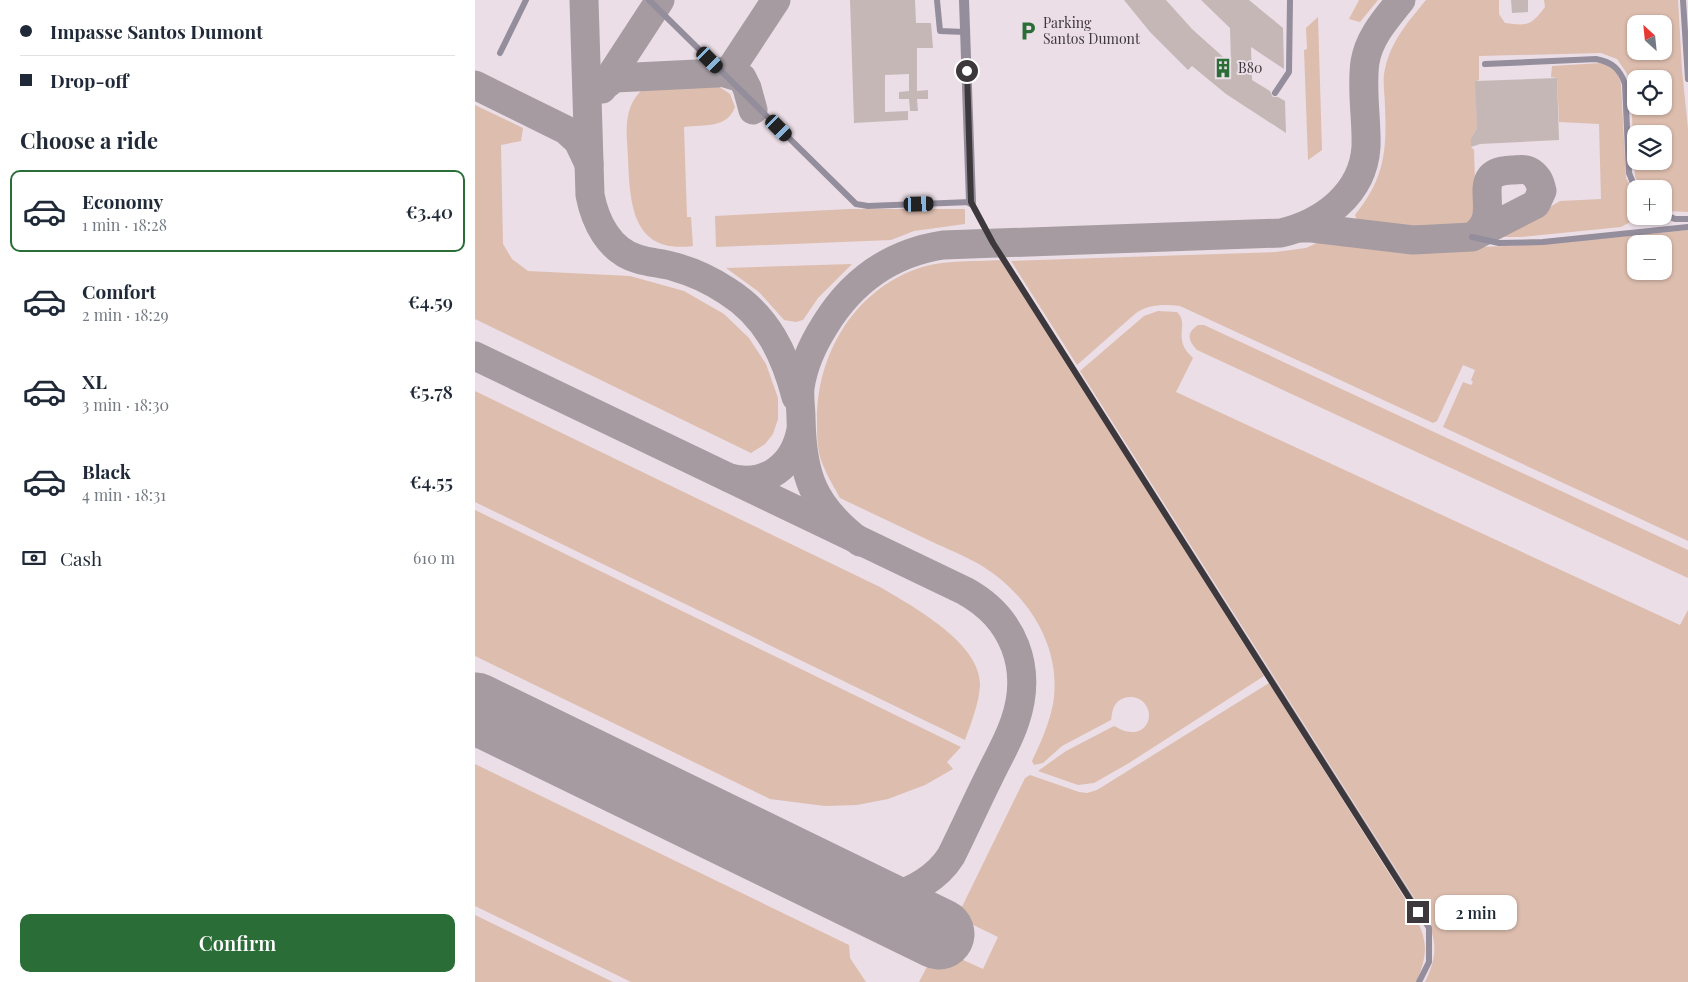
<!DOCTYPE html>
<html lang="en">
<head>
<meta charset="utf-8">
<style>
	:root { --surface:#fff; --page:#f2f2f3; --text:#1f2937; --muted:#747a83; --line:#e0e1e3; --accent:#2a6d37 }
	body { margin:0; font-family:"Playfair Display",serif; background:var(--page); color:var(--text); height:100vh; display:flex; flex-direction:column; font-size:19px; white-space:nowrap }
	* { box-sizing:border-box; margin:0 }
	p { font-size:16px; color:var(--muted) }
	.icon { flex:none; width:28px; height:28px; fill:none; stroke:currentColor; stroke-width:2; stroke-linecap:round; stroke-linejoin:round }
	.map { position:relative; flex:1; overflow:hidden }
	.details { display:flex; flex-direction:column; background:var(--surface); width:475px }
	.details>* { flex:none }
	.hud { display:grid; align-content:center; height:110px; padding:0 20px; background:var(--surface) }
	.needle { width:32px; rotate:333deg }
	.fabs { position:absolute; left:1152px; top:15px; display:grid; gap:10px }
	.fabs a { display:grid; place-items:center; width:45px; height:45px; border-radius:10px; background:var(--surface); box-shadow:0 1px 4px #0004; font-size:25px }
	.end { position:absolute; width:22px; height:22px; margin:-11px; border:6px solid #3d383b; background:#fff; box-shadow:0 0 0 2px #fff }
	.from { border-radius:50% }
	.bubble { position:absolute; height:35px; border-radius:10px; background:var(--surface); box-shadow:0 1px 4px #0004; font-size:16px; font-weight:600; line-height:35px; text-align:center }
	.car { position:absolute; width:15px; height:30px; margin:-15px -8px; border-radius:6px; box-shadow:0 0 4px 1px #0007; background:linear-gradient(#222 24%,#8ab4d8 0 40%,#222 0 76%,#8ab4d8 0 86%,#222 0) }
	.hud b { display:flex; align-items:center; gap:18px; height:48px; font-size:19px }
	.hud b+b { border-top:1px solid var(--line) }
	.hud i { width:12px; height:12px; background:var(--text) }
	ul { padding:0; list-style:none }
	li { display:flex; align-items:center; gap:15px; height:82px; margin:0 10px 8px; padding:0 10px; border:2px solid transparent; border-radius:10px }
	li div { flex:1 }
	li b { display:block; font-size:19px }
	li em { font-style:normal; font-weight:600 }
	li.active { border-color:var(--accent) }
	li>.icon { width:45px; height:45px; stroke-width:1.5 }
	h2 { padding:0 20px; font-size:22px; line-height:60px }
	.pay { display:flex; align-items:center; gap:12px; height:55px; padding:0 20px; font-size:19px }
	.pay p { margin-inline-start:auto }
	.cta { display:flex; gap:10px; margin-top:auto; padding:10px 20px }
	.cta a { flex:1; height:58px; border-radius:10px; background:var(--accent); color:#fff; font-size:20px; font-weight:600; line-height:58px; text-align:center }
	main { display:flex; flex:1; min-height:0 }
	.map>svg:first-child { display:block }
	.green { fill:#ddbdae; fill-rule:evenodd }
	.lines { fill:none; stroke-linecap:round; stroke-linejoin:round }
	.taxiway { stroke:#a59ba1; stroke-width:29 }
	.runway { stroke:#a59ba1; stroke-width:71 }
	.building { fill:#c6b7b7 }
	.service { stroke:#948d9c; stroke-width:6 }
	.minor { stroke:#948d9c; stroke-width:10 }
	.route { stroke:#3d383b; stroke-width:6 }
	.labels { text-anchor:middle; stroke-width:4; stroke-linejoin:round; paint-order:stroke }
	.poi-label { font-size:14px; fill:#3d383b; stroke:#ebdee6; text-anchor:start }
</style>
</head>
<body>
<main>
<section class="details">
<div class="hud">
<b><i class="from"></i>Impasse Santos Dumont</b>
<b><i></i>Drop-off</b>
</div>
<h2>Choose a ride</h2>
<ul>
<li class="active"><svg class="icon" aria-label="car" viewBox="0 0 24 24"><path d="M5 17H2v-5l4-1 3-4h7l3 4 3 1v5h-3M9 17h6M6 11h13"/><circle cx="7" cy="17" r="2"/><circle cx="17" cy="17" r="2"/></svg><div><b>Economy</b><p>1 min · 18:28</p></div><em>€3.40</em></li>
<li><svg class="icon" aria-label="car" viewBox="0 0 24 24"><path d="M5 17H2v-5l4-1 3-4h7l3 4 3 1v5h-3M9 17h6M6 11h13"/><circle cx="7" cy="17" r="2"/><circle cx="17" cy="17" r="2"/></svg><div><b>Comfort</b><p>2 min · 18:29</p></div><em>€4.59</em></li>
<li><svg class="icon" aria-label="car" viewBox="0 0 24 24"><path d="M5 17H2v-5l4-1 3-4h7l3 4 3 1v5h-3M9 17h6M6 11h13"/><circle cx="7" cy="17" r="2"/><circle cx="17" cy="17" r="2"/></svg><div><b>XL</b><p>3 min · 18:30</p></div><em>€5.78</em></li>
<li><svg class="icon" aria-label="car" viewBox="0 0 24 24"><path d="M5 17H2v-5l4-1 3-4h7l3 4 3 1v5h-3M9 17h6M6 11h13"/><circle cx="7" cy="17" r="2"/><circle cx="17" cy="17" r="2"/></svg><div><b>Black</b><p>4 min · 18:31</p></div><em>€4.55</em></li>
</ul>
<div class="pay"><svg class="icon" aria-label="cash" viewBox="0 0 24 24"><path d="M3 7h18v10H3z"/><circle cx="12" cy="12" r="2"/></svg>Cash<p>610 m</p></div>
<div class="cta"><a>Confirm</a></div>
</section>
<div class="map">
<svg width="1213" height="982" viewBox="0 0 1213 982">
	<rect width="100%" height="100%" fill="#ebdee6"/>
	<g class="green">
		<path d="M884,0h19l-18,22 -11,-3z"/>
		<path d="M951,0h73v14l6,9c22,3 26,3 40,-16l-1,-7h134l4,70 6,59v83l-20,-1 -4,-4v-18h-21l-8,-12 -5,-99 -13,-19 -16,-6 -122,3v24l-3,1 1,47 -6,10v9l3,3 2,64 -3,9 -6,4 -9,2 -45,1 -55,-7 -3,-8c29,-36 32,-63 30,-108 0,-12 -3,-27 0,-38 6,-28 23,-47 41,-69zM1161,24h28v27h-28zM1161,79h28v27h-28zM1161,134h28v27h-28z"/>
		<path d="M843,17l4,133 -14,10 -4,-110 3,-1 -1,-21z"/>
		<path d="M1126,63c12,4 17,8 20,21l5,94 10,18v20h6l-21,11 -99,10h-23l61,-36 41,-2 -2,-75 -40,-2 -2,-44 -6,-1 1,-11z"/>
		<path d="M243,86l12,8 5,13c-8,22 -31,17 -51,20l3,90h4l2,29c-61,8 -63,-42 -65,-88 -1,-25 -6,-49 14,-68z"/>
		<path d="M0,105l48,23 -2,13 -20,4 2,99 9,15 16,12 102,5 54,15 40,23 25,24 17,26 12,34v21l-5,15 -8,10 -14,9 -276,-134z"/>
		<path d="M374,209h116v15l-51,7 -23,9 -175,7 -1,-31z"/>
		<path d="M1213,230v311l-245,-114 20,-45 8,3 2,-3 -2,-2 4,-10 -12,-5 -26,56 -4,2 -253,-117c-16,-2 -31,-2 -44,7l-59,52 -66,-104 265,-9 30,-4 17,-8 94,10 128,-6zM1161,244h28v27h-28z"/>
		<path d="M527,260l262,416 -135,87 -35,20 -16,2 -40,-14 28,-20 48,-25c6,3 11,6 18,6 15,1 22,-17 13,-28 -7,-10 -24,-9 -30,1 -3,4 -3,11 -4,15l-49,26 -19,17 -9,2 -2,-4c9,-19 17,-37 21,-57 10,-58 -27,-113 -76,-141 -18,-10 -37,-17 -55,-26 -27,-13 -55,-26 -82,-39 -7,-13 -14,-24 -19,-38 -4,-12 -4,-28 -4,-41 0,-63 35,-124 94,-148 28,-12 61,-9 91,-11z"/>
		<path d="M377,264l-34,34 -15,22 -7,2 -12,-2 -25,-28 -33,-24z"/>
		<path d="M683,311l19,1c9,9 3,17 5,28 1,8 6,13 11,18l-17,34 504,233 8,-15v372h-263c14,-29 12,-44 -3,-72l-342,-539 64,-55z"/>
		<path d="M723,325h6l484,225v28l-491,-228c-9,-9 -11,-17 1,-25z"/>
		<path d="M0,391l405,196c32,19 101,56 100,98 -1,19 -9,38 -15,55l-490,-238z"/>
		<path d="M0,510l486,237 -14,15 6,7 -28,16 -37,14 -31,6 -32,1 -55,-7 -295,-143z"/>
		<path d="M794,683l145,230c14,30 14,38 3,69h-498l18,-34 46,21 15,-32 -41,-20 68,-139 5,-3 49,17 8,1 10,-3z"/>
		<path d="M0,764l374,181 1,13 16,24h-235l-156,-76z"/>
		<path d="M0,915l138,67h-138z"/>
	</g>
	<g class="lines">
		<g class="taxiway">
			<path d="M109,0l6,195c5,26 19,56 48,64 12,4 25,4 37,8 18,5 37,14 52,24 40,25 58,63 69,106"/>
			<path d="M247,72l20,6 5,10 6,22"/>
			<path d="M0,85l91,45 12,11 11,23"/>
			<path d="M130,85l10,-7 102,-5 13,-3 46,-70"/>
			<path d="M127,89l58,-89"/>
			<path d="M825,228h12l101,12 59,-3 64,-33 6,-13c-2,-9 -4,-14 -11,-19 -6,-4 -13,-2 -19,-2 -35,1 -22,23 -25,45 -1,10 -8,17 -15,22"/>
			<path d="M0,356l490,235c49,27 68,77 50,130 -6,19 -17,37 -26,56 -13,26 -25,53 -38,79 -17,27 -45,36 -72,48"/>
			<path d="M255,478c36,9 64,-12 71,-48"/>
			<path d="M385,542c-47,-36 -58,-66 -59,-124 0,-10 -2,-20 -1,-30 3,-23 13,-44 25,-63 27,-44 66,-72 118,-80l338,-12c42,-10 82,-39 85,-86 1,-28 -5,-57 -1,-85 4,-25 21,-43 36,-62"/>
		</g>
		<path class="runway" d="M0,708l464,226"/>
	</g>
	<g class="building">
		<path d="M375,0h65l1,23h15l2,25h-16v43l11,-1v9h-11l1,12h-8l-1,-12h-10v-7l10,-1v-17l-24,1v37l23,-1v9l-54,3z"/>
		<path d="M649,0h42l26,29 39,35 -1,-36 -29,-28h48l34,28 1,41 -33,-22 1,33 18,11 3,6h5l7,4 1,32 -60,-39 -34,-28 -4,4 -38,-38z"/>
		<path d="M1036,0h17v12l-16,1z"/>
		<path d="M1082,78l2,62 -79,4 -9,3v-9l6,-10 -2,-47z"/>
	</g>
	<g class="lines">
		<g class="service">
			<path d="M174,0l207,204 12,2 103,-4 22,41 436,685v34l-10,20"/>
			<path d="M462,0l3,31 25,1"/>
			<path d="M1208,0l5,79"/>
			<path d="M25,53l26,-53"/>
			<path d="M1010,64l111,-5c16,3 24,10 29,25l4,89 7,17"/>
			<path d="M800,93l14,-21 1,-72"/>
			<path d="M1189,214l11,5h13"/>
			<path d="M997,237l27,6 44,-1 145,-15"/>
		</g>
		<path class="minor" d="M489,0l7,202"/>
	</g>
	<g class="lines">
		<path class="route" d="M492,71l4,131 22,41 425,669"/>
	</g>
	<defs>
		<symbol id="parking-bare" viewBox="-9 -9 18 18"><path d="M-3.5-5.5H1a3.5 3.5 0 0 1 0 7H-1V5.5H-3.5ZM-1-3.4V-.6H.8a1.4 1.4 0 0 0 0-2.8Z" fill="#2a6d37" stroke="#ebdee6" stroke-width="2.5" paint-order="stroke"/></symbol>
		<symbol id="building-bare" viewBox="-9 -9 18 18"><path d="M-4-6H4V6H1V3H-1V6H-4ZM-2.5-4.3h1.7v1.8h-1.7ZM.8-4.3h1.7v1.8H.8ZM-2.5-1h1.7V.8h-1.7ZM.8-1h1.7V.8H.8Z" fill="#2a6d37" stroke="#ebdee6" stroke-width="2.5" paint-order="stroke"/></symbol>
	</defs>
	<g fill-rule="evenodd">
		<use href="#parking-bare" x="539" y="17" width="28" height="28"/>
		<use href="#building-bare" x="734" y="54" width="28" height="28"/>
	</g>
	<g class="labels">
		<g class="poi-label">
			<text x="568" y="28">Parking<tspan x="568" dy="16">Santos Dumont</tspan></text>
			<text x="763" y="73">B80</text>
		</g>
	</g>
</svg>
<div class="fabs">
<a><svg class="needle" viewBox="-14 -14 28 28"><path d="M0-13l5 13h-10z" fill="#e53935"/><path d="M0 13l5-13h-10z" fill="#747a83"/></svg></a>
<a><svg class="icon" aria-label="locate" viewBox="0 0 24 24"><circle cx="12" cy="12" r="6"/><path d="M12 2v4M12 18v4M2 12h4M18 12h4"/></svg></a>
<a><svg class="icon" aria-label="layers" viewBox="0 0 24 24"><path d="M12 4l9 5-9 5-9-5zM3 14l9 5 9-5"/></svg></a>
<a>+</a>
<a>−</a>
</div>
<i class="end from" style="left:492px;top:71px"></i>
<i class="end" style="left:943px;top:912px"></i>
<div class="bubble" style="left:960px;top:895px;width:82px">2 min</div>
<i class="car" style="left:235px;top:60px;rotate:135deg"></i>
<i class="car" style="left:304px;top:128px;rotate:135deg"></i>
<i class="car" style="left:444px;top:204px;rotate:88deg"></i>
</div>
</main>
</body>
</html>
